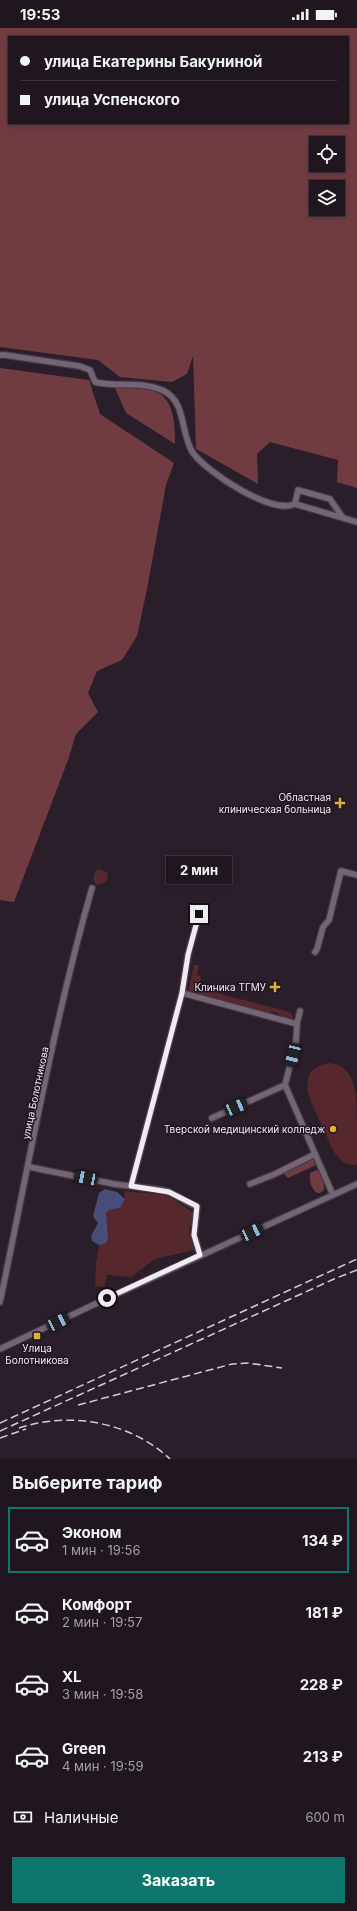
<!DOCTYPE html>
<html lang="ru">
<head>
<meta charset="utf-8">
<style>
	:root { --surface:#201620; --page:#281f29; --text:#f1f3f6; --muted:#a29fa5; --line:#3d353e; --accent:#0f766e }
	body { margin:0; font-family:Inter,sans-serif; background:var(--page); color:var(--text); height:100vh; display:flex; flex-direction:column; font-size:15px; white-space:nowrap }
	* { box-sizing:border-box; margin:0 }
	p { font-size:13px; color:var(--muted) }
	.icon { flex:none; width:22px; height:22px; fill:none; stroke:currentColor; stroke-width:2; stroke-linecap:round; stroke-linejoin:round }
	.map { position:relative; height:1431px; overflow:hidden }
	.side { display:flex; flex-direction:column; background:var(--surface); flex:1 }
	.side>* { flex:none }
	.banner { position:absolute; left:8px; top:8px; width:341px; height:88px; border-radius:0px; box-shadow:0 2px 6px #0003,0 0 0 1px var(--line); display:grid; align-content:center; height:88px; padding:0 12px; background:var(--surface) }
	.fabs { position:absolute; left:309px; top:108px; display:grid; gap:8px }
	.fabs a { display:grid; place-items:center; width:36px; height:36px; border-radius:0px; background:var(--surface); box-shadow:0 2px 6px #0003,0 0 0 1px var(--line); font-size:20px }
	.end { position:absolute; width:18px; height:18px; margin:-9px; border:5px solid #f2eaf2; background:#111; box-shadow:0 0 0 2px #111 }
	.from { border-radius:50% }
	.bubble { position:absolute; height:28px; border-radius:0px; background:var(--surface); box-shadow:0 2px 6px #0003,0 0 0 1px var(--line); font-size:13px; font-weight:700; line-height:28px; text-align:center }
	.car { position:absolute; width:12px; height:24px; margin:-12px -6px; border-radius:5px; box-shadow:0 0 3px 1px #0007; background:linear-gradient(#222 24%,#8ab4d8 0 40%,#222 0 76%,#8ab4d8 0 86%,#222 0) }
	.banner b { display:flex; align-items:center; gap:14px; height:38px; font-size:15px }
	.banner b+b { border-top:1px solid var(--line) }
	.banner i { width:10px; height:10px; background:var(--text) }
	ul { padding:0; list-style:none }
	li { display:flex; align-items:center; gap:12px; height:66px; margin:0 8px 6px; padding:0 4px; border:2px solid transparent; border-radius:0px }
	li div { flex:1 }
	li b { display:block; font-size:15px }
	li em { font-style:normal; font-weight:700 }
	li.on { border-color:var(--accent) }
	li>.icon { width:36px; height:36px; stroke-width:1.5 }
	h2 { padding:0 12px; font-size:18px; line-height:48px }
	.pay { display:flex; align-items:center; gap:10px; height:44px; padding:0 12px; font-size:15px }
	.pay p { margin-inline-start:auto }
	.button { display:flex; gap:8px; margin-top:auto; padding:8px 12px }
	.button a { flex:1; height:46px; border-radius:0px; background:var(--accent); color:#fff; font-size:16px; font-weight:700; line-height:46px; text-align:center }
	.status { display:flex; justify-content:space-between; align-items:center; height:28px; padding:0 20px; background:var(--surface); direction:ltr }
	.status svg { height:11px; fill:currentColor }
	.map>svg:first-child { display:block }
	.green { fill:#56272d }
	.forest { fill:#703c42; fill-rule:evenodd }
	.water { fill:#484d7a }
	.lines { fill:none; stroke-linecap:round; stroke-linejoin:round }
	.minor-casing { stroke:#433a44; stroke-width:8 }
	.minor { stroke:#736574; stroke-width:5.5 }
	.rail { stroke:#d5cdd5; stroke-width:1.5; stroke-dasharray:8 4; stroke-linecap:butt }
	.route { stroke:#f2eaf2; stroke-width:5 }
	.poi-dot { fill:#e3ae35; stroke:#201521; stroke-width:1.5 }
	.labels { text-anchor:middle; stroke-width:3; stroke-linejoin:round; paint-order:stroke }
	.poi-label { font-size:10px; fill:#f2eaf2; stroke:#201521; text-anchor:end }
	.street-label { font-size:10px; fill:#f2eaf2; stroke:#201521 }
</style>
</head>
<body>
<div class="status"><b>19:53</b><svg viewBox="0 0 49 12"><path d="M0 12V9h3v3zM5 12V6h3v6zM10 12V3h3v9zM15 12V0h3v12zM26 1h20v11H26zM47 4h2v5h-2z"/></svg></div>
<div class="map">
<svg width="357" height="1431" viewBox="0 0 357 1431">
	<rect width="100%" height="100%" fill="#2a1e2a"/>
	<g class="green">
		<path d="M98,841l9,3 1,7 -2,3 -10,3 -3,-5 2,-8z"/>
		<path d="M194,937h5l-2,10 4,1 -1,8 23,11 67,17 3,3 -1,5 -13,-3v-4l-8,-2 -2,4 -81,-23z"/>
		<path d="M328,1035c29,1 29,34 29,58 0,15 0,29 0,44 -6,0 -12,-1 -17,-6 -8,-7 -12,-20 -16,-30 -10,-22 -34,-57 4,-66z"/>
		<path d="M124,1163l43,4 27,18 -5,17 5,20 -39,9 -24,18 -24,-2 -3,12 -9,-1 1,-23 3,-18 6,-1 2,-13 -2,-18 4,-3 11,-2 5,-9z"/>
	</g>
	<g class="forest">
		<path d="M0,0h357v460l-20,-6 1,-22 -68,-18 -13,12 1,30 -62,-35 -3,-93 -6,18 -15,8 -52,-5 -22,-17 -98,-13zM9,9h339v86h-339zM316,115h22v22h-22zM316,159h22v22h-22z"/>
		<path d="M0,340l89,12 11,34 74,49 -8,22 -19,104 -10,47 -15,24 -25,11 -9,22 10,19 -22,22 -8,26 -54,142 -14,-2z"/>
		<path d="M115,360c10,0 29,-1 38,2 22,8 22,35 22,54l-49,-31z"/>
		<path d="M313,1130l3,7 -28,13 -5,-5z"/>
		<path d="M317,1142c6,5 7,13 7,20l-4,3h-3c-6,-4 -8,-13 -7,-20z"/>
	</g>
	<path class="water" d="M105,1161l12,3 8,7 -5,9 -11,2 -3,3 2,26 -3,5 -6,1 -7,-4 -1,-5 7,-13 -5,-7 6,-23z"/>
	<g class="lines">
		<defs>
			<g id="minor">
				<path d="M0,327h5l74,11 11,4 5,12c22,6 47,-2 69,9 23,12 16,43 29,62 14,19 78,62 102,51"/>
				<path d="M343,490l-13,-19 -32,-9 -3,14 62,18"/>
				<path d="M315,924l2,-3 6,-22 6,-7 12,-49 16,4"/>
				<path d="M182,965l115,31"/>
				<path d="M300,983l-3,13 -1,17 -11,44 48,110"/>
				<path d="M212,1090l73,-33"/>
				<path d="M29,1139l85,17 47,6 8,2 28,15 -3,28 6,20"/>
				<path d="M250,1156l25,-10 40,-20"/>
				<path d="M131,1158l51,-193 6,-38 11,-41"/>
				<path d="M0,1274c29,-138 53,-278 92,-414"/>
				<path d="M0,1321l93,-44 264,-121"/>
			</g>
		</defs>
		<use href="#minor" class="minor-casing"/>
		<use href="#minor" class="minor"/>
		<g class="rail">
			<path d="M78,1377l154,-41 16,-1 34,5"/>
			<path d="M0,1395l357,-164"/>
			<path d="M19,1400c51,-17 112,-6 151,31"/>
			<path d="M0,1403l334,-152 23,-9"/>
			<path d="M0,1410l26,-9"/>
		</g>
	</g>
	<g class="lines">
		<path class="route" d="M107,1270l93,-43 -6,-20 3,-29 -28,-14 -38,-6 51,-193 6,-38 11,-41"/>
	</g>
	<g class="poi-dot">
		<path d="M338 769h4v4h4v4h-4v4h-4v-4h-4v-4h4z"/>
		<path d="M273 953h4v4h4v4h-4v4h-4v-4h-4v-4h4z"/>
		<circle cx="333" cy="1101" r="4"/>
		<rect x="33" y="1304" width="8" height="8" rx="2"/>
	</g>
	<g class="labels">
		<g class="poi-label">
			<text x="331" y="773">Областная<tspan x="331" dy="12">клиническая больница</tspan></text>
			<text x="266" y="963">Клиника ТГМУ</text>
			<text x="325" y="1105">Тверской медицинский колледж</text>
			<text x="37" y="1324" text-anchor="middle">Улица<tspan x="37" dy="12">Болотникова</tspan></text>
		</g>
		<g class="street-label">
			<text transform="translate(35 1065) rotate(-78)" y="4">улица Болотникова</text>
		</g>
	</g>
</svg>
<div class="fabs">
<a><svg class="icon" aria-label="locate" viewBox="0 0 24 24"><circle cx="12" cy="12" r="6"/><path d="M12 2v4M12 18v4M2 12h4M18 12h4"/></svg></a>
<a><svg class="icon" aria-label="layers" viewBox="0 0 24 24"><path d="M12 4l9 5-9 5-9-5zM3 14l9 5 9-5"/></svg></a>
</div>
<i class="end from" style="left:107px;top:1270px"></i>
<i class="end" style="left:199px;top:886px"></i>
<div class="bubble" style="left:166px;top:828px;width:66px">2 мин</div>
<i class="car" style="left:293px;top:1027px;rotate:194deg"></i>
<i class="car" style="left:236px;top:1079px;rotate:66deg"></i>
<i class="car" style="left:86px;top:1150px;rotate:281deg"></i>
<i class="car" style="left:252px;top:1204px;rotate:65deg"></i>
<i class="car" style="left:58px;top:1294px;rotate:64deg"></i>
<div class="banner">
<b><i class="from"></i>улица Екатерины Бакуниной</b>
<b><i></i>улица Успенского</b>
</div>
</div>
<section class="side">
<h2>Выберите тариф</h2>
<ul>
<li class="on"><svg class="icon" aria-label="car" viewBox="0 0 24 24"><path d="M5 17H2v-5l4-1 3-4h7l3 4 3 1v5h-3M9 17h6M6 11h13"/><circle cx="7" cy="17" r="2"/><circle cx="17" cy="17" r="2"/></svg><div><b>Эконом</b><p>1 мин · 19:56</p></div><em>134 ₽</em></li>
<li><svg class="icon" aria-label="car" viewBox="0 0 24 24"><path d="M5 17H2v-5l4-1 3-4h7l3 4 3 1v5h-3M9 17h6M6 11h13"/><circle cx="7" cy="17" r="2"/><circle cx="17" cy="17" r="2"/></svg><div><b>Комфорт</b><p>2 мин · 19:57</p></div><em>181 ₽</em></li>
<li><svg class="icon" aria-label="car" viewBox="0 0 24 24"><path d="M5 17H2v-5l4-1 3-4h7l3 4 3 1v5h-3M9 17h6M6 11h13"/><circle cx="7" cy="17" r="2"/><circle cx="17" cy="17" r="2"/></svg><div><b>XL</b><p>3 мин · 19:58</p></div><em>228 ₽</em></li>
<li><svg class="icon" aria-label="car" viewBox="0 0 24 24"><path d="M5 17H2v-5l4-1 3-4h7l3 4 3 1v5h-3M9 17h6M6 11h13"/><circle cx="7" cy="17" r="2"/><circle cx="17" cy="17" r="2"/></svg><div><b>Green</b><p>4 мин · 19:59</p></div><em>213 ₽</em></li>
</ul>
<div class="pay"><svg class="icon" aria-label="cash" viewBox="0 0 24 24"><path d="M3 7h18v10H3z"/><circle cx="12" cy="12" r="2"/></svg>Наличные<p>600 m</p></div>
<div class="button"><a>Заказать</a></div>
</section>
</body>
</html>
